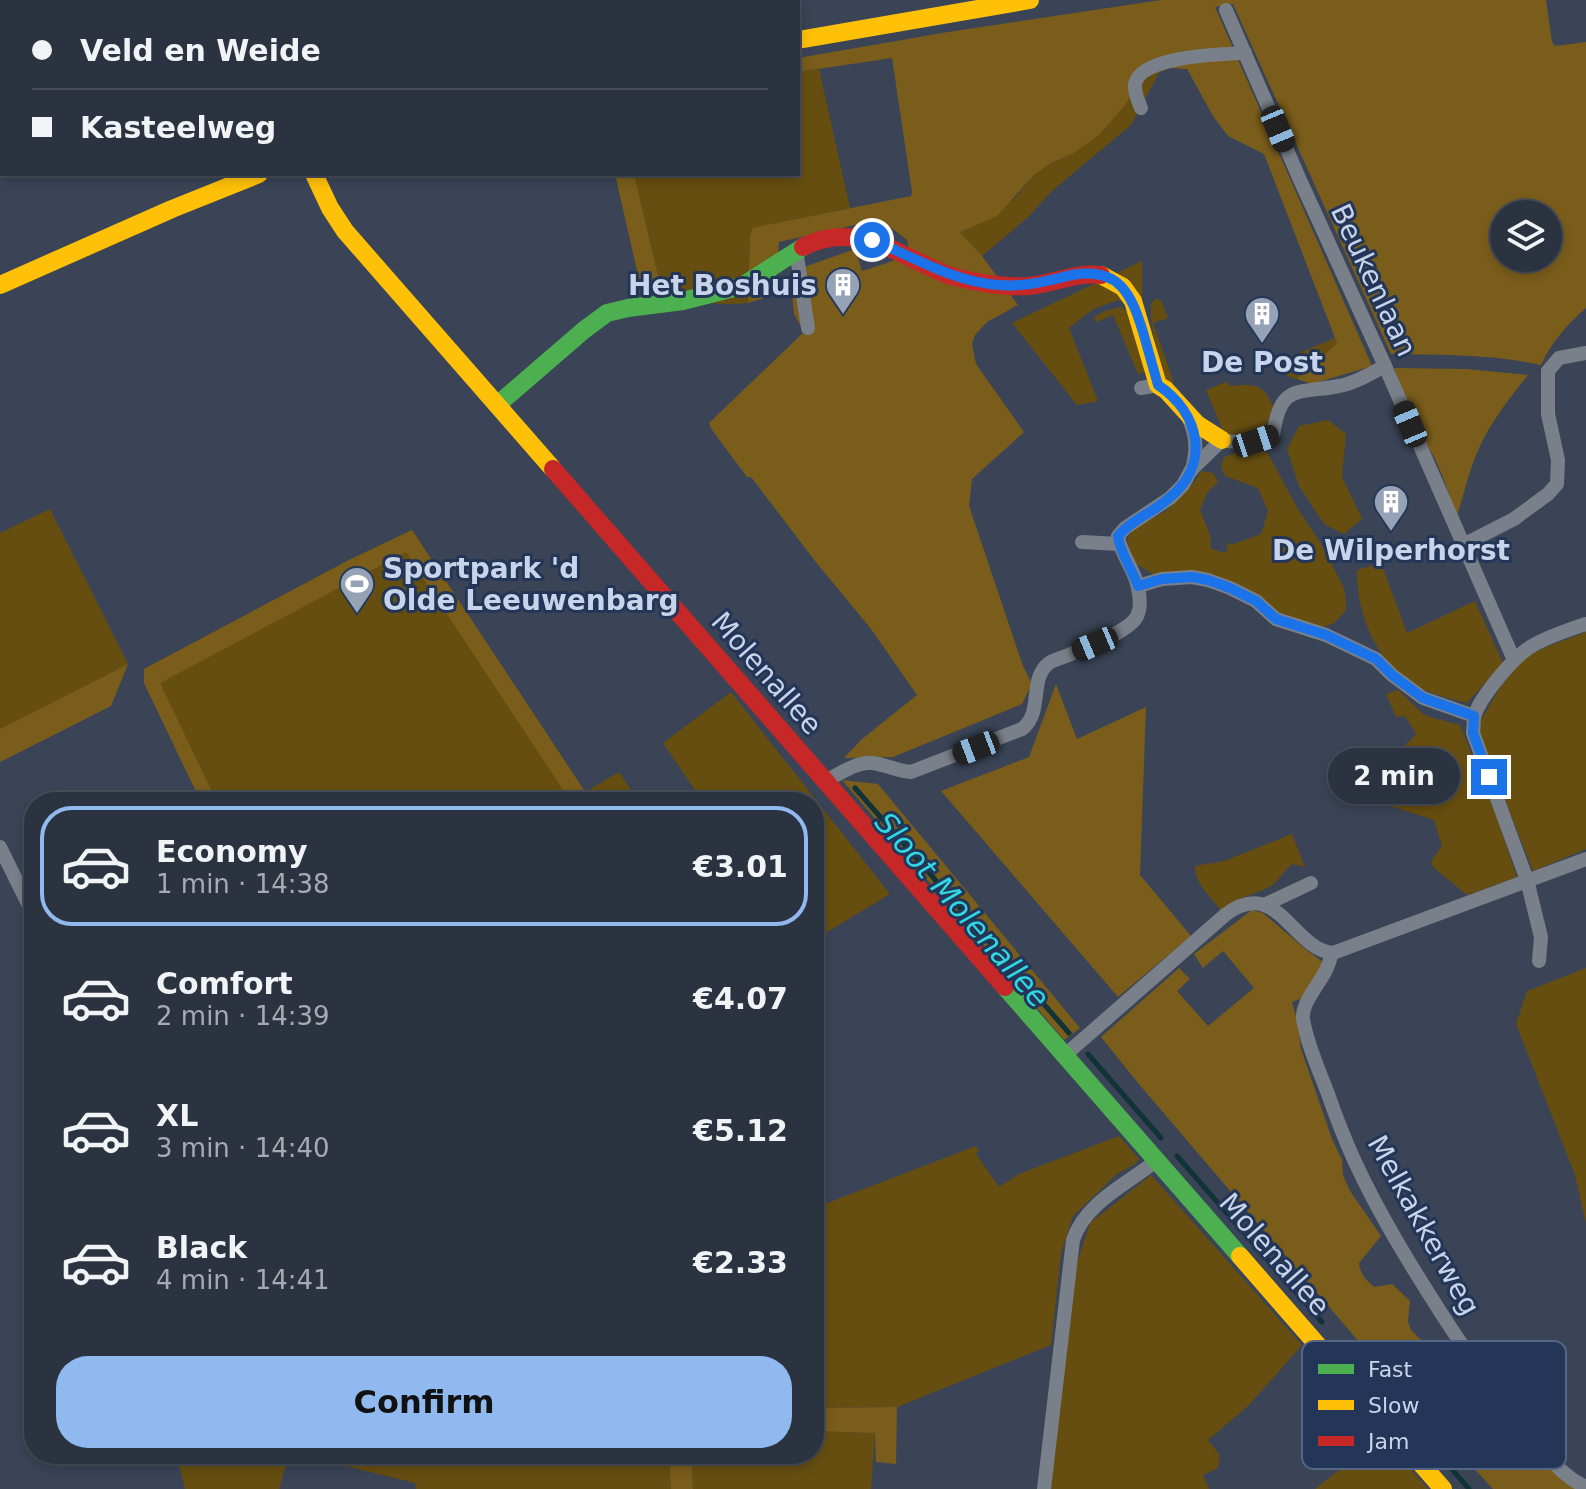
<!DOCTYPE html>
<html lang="en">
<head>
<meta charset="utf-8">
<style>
	:root { --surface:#2c3340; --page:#383f4b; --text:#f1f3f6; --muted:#a6aab1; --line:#484e59; --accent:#90b9f0 }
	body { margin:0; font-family:"DejaVu Sans",sans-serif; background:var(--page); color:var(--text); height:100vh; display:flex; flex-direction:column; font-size:30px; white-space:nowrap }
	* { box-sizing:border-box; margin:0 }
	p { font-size:26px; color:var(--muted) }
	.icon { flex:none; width:44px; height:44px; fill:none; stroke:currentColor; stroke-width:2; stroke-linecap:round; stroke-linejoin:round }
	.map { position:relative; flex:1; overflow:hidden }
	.details { position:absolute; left:24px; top:792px; width:800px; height:672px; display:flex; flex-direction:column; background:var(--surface); border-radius:32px; box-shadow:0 4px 12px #0003,0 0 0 2px var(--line) }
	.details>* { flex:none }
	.guide { position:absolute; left:0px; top:0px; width:800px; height:176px; box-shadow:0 4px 12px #0003,0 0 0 2px var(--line); display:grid; align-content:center; height:176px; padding:0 32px; background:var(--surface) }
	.controls { position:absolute; left:1490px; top:200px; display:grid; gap:16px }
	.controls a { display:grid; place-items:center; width:72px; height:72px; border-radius:50%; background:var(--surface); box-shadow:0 4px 12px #0003,0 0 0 2px var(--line); font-size:40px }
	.end { position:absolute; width:36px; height:36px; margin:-18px; border:10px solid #1a73e8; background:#fff; box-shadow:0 0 0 4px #fff }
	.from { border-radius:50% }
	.bubble { position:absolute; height:56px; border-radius:28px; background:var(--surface); box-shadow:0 4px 12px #0003,0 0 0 2px var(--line); font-size:26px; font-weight:800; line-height:56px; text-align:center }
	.car { position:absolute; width:24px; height:48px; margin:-24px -12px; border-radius:10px; box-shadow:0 0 6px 2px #0007; background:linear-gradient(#222 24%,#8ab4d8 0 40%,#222 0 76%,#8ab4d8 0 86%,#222 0) }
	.guide b { display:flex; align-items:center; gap:28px; height:76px; font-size:30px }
	.guide b+b { border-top:2px solid var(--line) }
	.guide i { width:20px; height:20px; background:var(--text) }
	ul { padding:14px 0 0; list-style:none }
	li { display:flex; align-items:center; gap:24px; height:120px; margin:0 16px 12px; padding:0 16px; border:4px solid transparent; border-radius:32px }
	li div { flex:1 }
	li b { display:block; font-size:30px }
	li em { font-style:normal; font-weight:800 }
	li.current { border-color:var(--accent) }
	li>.icon { width:72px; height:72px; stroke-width:1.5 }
	.primary-button { display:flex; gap:16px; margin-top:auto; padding:16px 32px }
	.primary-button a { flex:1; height:92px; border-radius:32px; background:var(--accent); color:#111; font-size:32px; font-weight:800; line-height:92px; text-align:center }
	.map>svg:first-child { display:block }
	.green { fill:#664e10 }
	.forest { fill:#7a5d1b; fill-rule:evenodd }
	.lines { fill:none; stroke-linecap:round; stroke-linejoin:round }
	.stream { stroke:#113236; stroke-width:5 }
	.street { stroke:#7a8089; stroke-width:14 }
	.fast { stroke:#4caf50; stroke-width:18 }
	.slow { stroke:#ffc107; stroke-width:18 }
	.jam { stroke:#c62828; stroke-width:18 }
	.route { stroke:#1a73e8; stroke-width:10 }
	.labels { text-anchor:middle; stroke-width:6; stroke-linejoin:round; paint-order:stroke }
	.street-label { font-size:28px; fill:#c8d4ea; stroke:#233658 }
	.poi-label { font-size:28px; font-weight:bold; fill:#c8d4ea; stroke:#233658 }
	.water-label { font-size:30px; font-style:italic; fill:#2fd9e4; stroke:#233658 }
	.key { fill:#233658; stroke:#556584; stroke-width:2 }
	.key-label { font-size:22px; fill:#c8d4ea }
</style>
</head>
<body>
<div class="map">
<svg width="1586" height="1489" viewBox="0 0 1586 1489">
	<rect width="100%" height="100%" fill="#3a4456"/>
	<g class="green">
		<path d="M819,69l31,139 -98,21 -2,8 -2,66c-30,3 -57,-1 -86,-11l-28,-118h164v-102z"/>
		<path d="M1159,73l-28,52 -78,65 -26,28 -40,34 -5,4 -22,-24 15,-7 40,-27 19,-23 17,-12 21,-9 67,-70 8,-6z"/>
		<path d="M1142,261v46l-3,1 -21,-8 -25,9 -24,19 29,73 -21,4 -65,-82z"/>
		<path d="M1155,299l6,1 7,18 -15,5 20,57 -2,10 -12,-25 -8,-45v-16z"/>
		<path d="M1121,307l12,10 14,48 -4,8 -5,1 -25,-59 -17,7 -2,-5 11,-6z"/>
		<path d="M1335,338l2,5 -40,36c-9,-1 -19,-7 -22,-16z"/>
		<path d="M1226,382l5,4c29,-3 33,0 45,26 -18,24 -23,26 -52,21l-18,-43z"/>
		<path d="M1328,420l18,14 -4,43 20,42 -18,15 -20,-10 -25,-38 -12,-37 12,-23z"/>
		<path d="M1251,448l16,4 32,59 21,31 24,46 2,12v10l-12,13 -7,3h-11l-38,-13 -23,-19 -101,-19 -22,-14 -5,-22 4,-9 35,-19 29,-30 6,-10 12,2 5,9 -11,11 -7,17 10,25 1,14 15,4 2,-10 6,1 27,-10 7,-23 -10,-23 -33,-12 -4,-9 3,-10z"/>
		<path d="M50,509l78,155 -128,65v-196z"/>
		<path d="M412,530l173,262 34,-20 20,30h-438l-57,-119v-14l205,-109z"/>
		<path d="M1381,563l26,70 68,-32 28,62 -36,40c-14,-4 -29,-7 -42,-13 -45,-19 -69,-73 -68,-120z"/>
		<path d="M1586,632v217l-53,22 -55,-140 2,-9 20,-35 25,-30 21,-10z"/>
		<path d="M1398,690l25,24 10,4 27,7 37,93 20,59 -50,18 -34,-28 -2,-6 11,-15 -8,-26 -53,-17 -7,-25 42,-44 -11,-18 -9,1 -10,-23z"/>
		<path d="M731,692l159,202 -76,46v-138h-111l-40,-59z"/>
		<path d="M1292,834l13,33 -13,-3c-9,7 -13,18 -23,23 -16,9 -34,9 -47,25 -9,-13 -28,-29 -27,-46l29,-5z"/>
		<path d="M1586,968v256l-11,-49 -59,-151 11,-33z"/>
		<path d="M1119,1136l20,23 -4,5 -18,10 -44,42 -12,37 -10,92 -154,62 -83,1v-200l162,-62 3,5 -3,3 23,33 20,-13z"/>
		<path d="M1151,1175l151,170 -54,61 -40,34 12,15 -2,13 -15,7 6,14h-161l29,-226 13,-40z"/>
		<path d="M814,1431l61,2 -4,56h-178l-2,-35h123z"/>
		<path d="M1382,1436l46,53h-113z"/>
		<path d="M176,1454h113l-10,35h-94z"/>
		<path d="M310,1454h359l2,35h-255l-1,-6 -103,-25z"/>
	</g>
	<g class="forest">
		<path d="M1161,0h385l6,42 3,4 31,-4v266c-18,15 -35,35 -45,57 -49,-11 -100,-10 -150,-11l-158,-350 -18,3 157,359 -60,18 -15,-5 40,-36 -73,-189 -36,-18 -15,-20 -26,-47 -17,-1 -24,10 -8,6 -13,21 -25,29 -28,20 -21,9 -17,12 -37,41 -37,16 22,24 36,49 -31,17 -12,13 -3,9 4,20 48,68 -52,47 -3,27 54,160 9,18 -10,20 -129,53 -49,1 18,-19 55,-44 -46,-66 -56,-68 -64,-84h-4l-35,-47 -3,-7 95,-91 -10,-18 -4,-42 65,-23 7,22 31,-10 16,-10 -2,-11 -18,-14 -12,-6 -98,22 -3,37 -5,3 -7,16 -16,5 2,-66 2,-9 159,-32 1,-4 -20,-134 -94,14v-14l150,-26zM1504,214h44v44h-44z"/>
		<path d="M615,174h19l28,118 -22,-8z"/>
		<path d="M1394,368l72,1 62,6c-16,20 -32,40 -44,63 -13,24 -19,52 -27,78 -9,-23 -19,-59 -35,-78z"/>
		<path d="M412,530l180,272h-21l-165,-250 -246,131 57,119h-16l-57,-119v-14l205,-109z"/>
		<path d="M128,664l-17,42 -111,56v-33z"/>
		<path d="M1056,684l21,55 69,-32 -6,168 51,61 -73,61 -177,-206 88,-34z"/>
		<path d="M842,780l36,4 202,244 -16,12z"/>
		<path d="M1252,910l11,3 40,34 21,16 -10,31 -22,8 6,23 3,24 31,90 10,21 1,15 7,16 31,45 -22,27c1,11 7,17 15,24l18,-3 18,17 -2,21 3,8 42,42 -9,9 75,83 16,-6 43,31h-85l-116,-126 -239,-280 -37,-46 78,-69 11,11 -13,12 31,35 46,-38 -31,-37 -20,17 -9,-14z"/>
		<path d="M897,1407l-1,57 -20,-2 -1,-29 -61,-2v-23z"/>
		<path d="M669,1454h22l2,35h-22z"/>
	</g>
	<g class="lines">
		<g class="stream">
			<path d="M855,788l214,245"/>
			<path d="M1088,1054l73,84"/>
			<path d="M1177,1156l145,166"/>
			<path d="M1346,1348l123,141"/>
		</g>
		<g class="street">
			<path d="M145,0l2,2"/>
			<path d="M118,2l2,-2"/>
			<path d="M322,2v-2"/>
			<path d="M1226,10l74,170 85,186 129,294"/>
			<path d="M0,93l2,-1"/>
			<path d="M1141,108c-3,-7 -7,-16 -6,-24 6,-28 86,-30 110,-31"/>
			<path d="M796,250l12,78"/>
			<path d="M1141,388l17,-3"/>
			<path d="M1188,417c9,19 9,33 4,53"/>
			<path d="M1082,542l37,2"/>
			<path d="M1463,545l51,-26 34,-25 9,-10 1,-24 -10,-46v-43l11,-13 27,-5"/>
			<path d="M1138,586l24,-7 30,-2 16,3 22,8 26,13 20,18 50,16 50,24 16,16 31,23 51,18"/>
			<path d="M825,781c15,-7 32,-20 48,-18 13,2 25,8 38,9l111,-43c22,-17 6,-50 27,-66 4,-3 12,-5 17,-7 17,-7 60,-23 70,-38 5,-8 4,-21 2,-30 -3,-19 -18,-34 -20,-52l7,-8 45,-30 13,-13 8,-15 31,-30c17,4 34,1 51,-4 7,-53 24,-42 66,-50 15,-2 32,-13 46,-20"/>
			<path d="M0,847l34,69"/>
			<path d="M1264,905l47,-22"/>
			<path d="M1331,953c-1,23 -30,45 -28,66 4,25 16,51 25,75 8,23 17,46 27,68 25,54 56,104 88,154 30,46 60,91 97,132 14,15 27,31 46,39"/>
			<path d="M1539,961l2,-24 -14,-57 -54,-147c1,-6 0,-13 2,-19 7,-19 40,-59 57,-68 17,-10 36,-16 54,-22"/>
			<path d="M1064,1056l161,-141c52,-40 67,34 108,38l253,-94"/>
			<path d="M1044,1489l29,-249c12,-37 54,-56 83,-79"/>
		</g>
		<g class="fast">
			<path d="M497,405l87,-75 23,-17 21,-5 55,-7 59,-15 61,-39"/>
			<path d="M1005,987l235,269"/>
		</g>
		<g class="slow">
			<path d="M798,40l232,-40"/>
			<path d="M314,174l16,34 15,23 208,238"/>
			<path d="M1101,275l22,12 10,14 25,84 8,5 31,34 25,16"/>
			<path d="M0,285l172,-76 87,-35"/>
			<path d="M1240,1256l203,233"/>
		</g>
		<g class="jam">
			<path d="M803,247c54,-28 96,9 145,28 15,5 34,8 49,10 10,1 21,2 31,1 26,-2 46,-14 73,-11"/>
			<path d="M553,469l452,518"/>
		</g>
	</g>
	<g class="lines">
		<path class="route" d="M872,240c42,17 81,42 127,45 28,2 46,-4 73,-10 47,-8 59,18 71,57 5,18 10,35 15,53 43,29 53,80 10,114 -16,14 -36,20 -50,37 1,15 15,35 20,50l24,-7 30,-2 16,3 22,8 26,13 20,18 50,16 50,24 16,16 31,23 51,18 -1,17 16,44"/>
	</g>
	<defs>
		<symbol id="building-pin" viewBox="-11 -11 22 30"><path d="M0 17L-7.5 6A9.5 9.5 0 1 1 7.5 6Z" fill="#96a2b6" stroke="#233658"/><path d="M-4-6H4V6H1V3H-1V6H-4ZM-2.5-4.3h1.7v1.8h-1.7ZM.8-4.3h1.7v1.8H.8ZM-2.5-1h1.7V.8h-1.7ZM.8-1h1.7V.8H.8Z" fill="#fff"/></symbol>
		<symbol id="stadium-pin" viewBox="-11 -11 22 30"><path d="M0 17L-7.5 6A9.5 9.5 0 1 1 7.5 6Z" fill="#96a2b6" stroke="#233658"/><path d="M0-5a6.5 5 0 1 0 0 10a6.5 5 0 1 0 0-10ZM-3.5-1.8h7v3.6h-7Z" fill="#fff"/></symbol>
	</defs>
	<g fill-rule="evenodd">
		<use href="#building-pin" x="823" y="265" width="40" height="54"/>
		<use href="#building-pin" x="1242" y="294" width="40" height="54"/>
		<use href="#building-pin" x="1371" y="482" width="40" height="54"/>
		<use href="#stadium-pin" x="337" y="564" width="40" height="54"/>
	</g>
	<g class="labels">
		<g class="street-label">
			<text transform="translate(1374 280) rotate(65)" y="10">Beukenlaan</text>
			<text transform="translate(767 673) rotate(49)" y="10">Molenallee</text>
			<text transform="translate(1424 1225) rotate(61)" y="10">Melkakkerweg</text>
			<text transform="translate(1275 1254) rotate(49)" y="10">Molenallee</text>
		</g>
		<g class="poi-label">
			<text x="817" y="295" text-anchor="end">Het Boshuis</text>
			<text x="1262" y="372">De Post</text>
			<text x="1391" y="560">De Wilperhorst</text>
			<text x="383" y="578" text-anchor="start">Sportpark 'd<tspan x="383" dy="32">Olde Leeuwenbarg</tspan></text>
		</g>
		<g class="water-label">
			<text transform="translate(962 910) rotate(49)" y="10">Sloot Molenallee</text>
		</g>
	</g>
	<rect x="1302" y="1341" width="264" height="128" rx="12" class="key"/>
	<rect x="1318" y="1364" width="36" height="10" fill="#4caf50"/>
	<rect x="1318" y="1400" width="36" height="10" fill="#ffc107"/>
	<rect x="1318" y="1436" width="36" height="10" fill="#c62828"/>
	<g class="key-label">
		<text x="1368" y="1377">Fast</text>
		<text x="1368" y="1413">Slow</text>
		<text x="1368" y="1449">Jam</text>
	</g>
</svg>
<div class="controls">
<a><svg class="icon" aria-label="layers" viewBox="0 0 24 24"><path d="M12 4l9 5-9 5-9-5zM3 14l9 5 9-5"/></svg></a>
</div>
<i class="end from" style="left:872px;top:240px"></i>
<i class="end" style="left:1489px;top:777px"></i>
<div class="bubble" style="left:1328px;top:748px;width:132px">2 min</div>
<i class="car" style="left:1278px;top:129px;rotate:157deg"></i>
<i class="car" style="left:1410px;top:424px;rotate:337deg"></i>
<i class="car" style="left:1256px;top:441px;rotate:72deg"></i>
<i class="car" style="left:1095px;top:644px;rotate:247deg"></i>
<i class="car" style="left:976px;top:748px;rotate:249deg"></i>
<div class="guide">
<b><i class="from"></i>Veld en Weide</b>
<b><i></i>Kasteelweg</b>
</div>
<section class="details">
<ul>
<li class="current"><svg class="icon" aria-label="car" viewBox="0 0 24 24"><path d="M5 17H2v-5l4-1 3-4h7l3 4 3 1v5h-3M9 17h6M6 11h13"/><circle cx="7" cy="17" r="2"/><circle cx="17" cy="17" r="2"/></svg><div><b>Economy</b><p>1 min · 14:38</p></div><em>€3.01</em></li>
<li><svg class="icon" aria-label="car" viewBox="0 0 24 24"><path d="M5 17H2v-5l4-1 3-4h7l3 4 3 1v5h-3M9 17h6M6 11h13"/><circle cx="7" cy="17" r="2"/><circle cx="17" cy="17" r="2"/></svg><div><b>Comfort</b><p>2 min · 14:39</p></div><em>€4.07</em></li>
<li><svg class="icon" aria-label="car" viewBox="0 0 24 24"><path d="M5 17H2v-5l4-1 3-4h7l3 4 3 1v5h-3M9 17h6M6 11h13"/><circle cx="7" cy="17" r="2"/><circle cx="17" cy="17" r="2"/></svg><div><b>XL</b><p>3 min · 14:40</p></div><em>€5.12</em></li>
<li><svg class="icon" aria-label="car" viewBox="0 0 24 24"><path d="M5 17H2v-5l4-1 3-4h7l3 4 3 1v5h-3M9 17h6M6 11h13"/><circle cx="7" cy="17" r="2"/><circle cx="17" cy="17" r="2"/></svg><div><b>Black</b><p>4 min · 14:41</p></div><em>€2.33</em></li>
</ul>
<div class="primary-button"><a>Confirm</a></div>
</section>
</div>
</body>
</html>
